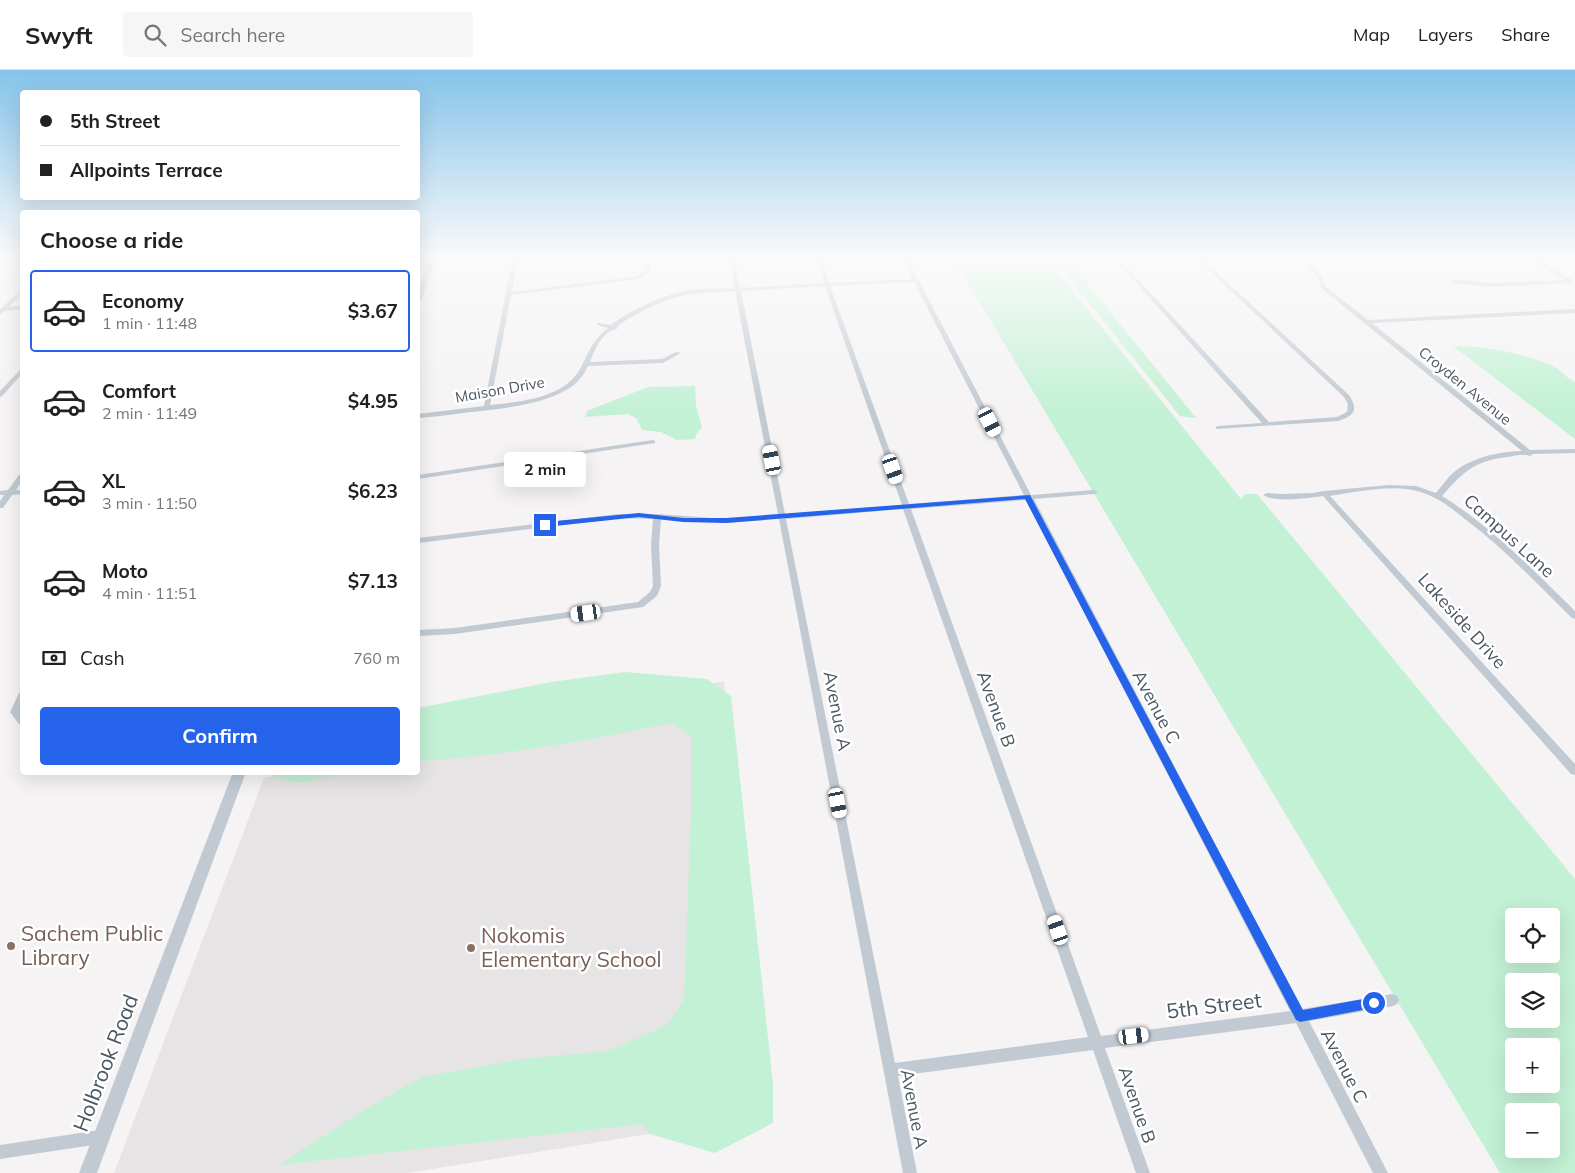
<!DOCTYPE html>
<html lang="en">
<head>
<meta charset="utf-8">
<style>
	:root { --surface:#fff; --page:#f6f6f6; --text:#222; --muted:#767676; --line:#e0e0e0; --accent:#2563eb }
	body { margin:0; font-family:Mulish,sans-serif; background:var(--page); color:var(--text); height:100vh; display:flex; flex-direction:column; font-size:19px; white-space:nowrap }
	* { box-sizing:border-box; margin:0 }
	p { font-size:16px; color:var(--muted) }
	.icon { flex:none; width:28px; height:28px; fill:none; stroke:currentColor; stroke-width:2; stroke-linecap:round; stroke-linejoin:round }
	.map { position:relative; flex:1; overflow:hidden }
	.side { position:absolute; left:20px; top:140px; width:400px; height:565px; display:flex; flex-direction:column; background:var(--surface); border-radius:5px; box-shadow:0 5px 20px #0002 }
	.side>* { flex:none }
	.banner { position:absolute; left:20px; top:20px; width:400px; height:110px; border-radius:5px; box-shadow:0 5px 20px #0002; display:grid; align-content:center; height:110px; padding:0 20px; background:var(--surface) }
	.buttons { position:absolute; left:1505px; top:838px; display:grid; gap:10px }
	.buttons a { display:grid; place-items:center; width:55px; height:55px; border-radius:5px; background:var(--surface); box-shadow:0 5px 20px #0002; font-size:25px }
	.end { position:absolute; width:22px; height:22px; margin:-11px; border:6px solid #2563eb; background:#fff; box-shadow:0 0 0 2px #fff }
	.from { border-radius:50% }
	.bubble { position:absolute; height:35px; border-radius:5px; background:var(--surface); box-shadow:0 5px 20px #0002; font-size:16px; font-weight:700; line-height:35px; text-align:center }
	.car { position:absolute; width:15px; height:30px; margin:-15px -8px; border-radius:6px; box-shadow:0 0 4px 1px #0007; background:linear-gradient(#fff 24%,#345 0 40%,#fff 0 76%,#345 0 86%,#fff 0) }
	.banner b { display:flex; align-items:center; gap:18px; height:48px; font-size:19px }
	.banner b+b { border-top:1px solid var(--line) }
	.banner i { width:12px; height:12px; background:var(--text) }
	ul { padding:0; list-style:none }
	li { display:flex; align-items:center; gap:15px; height:82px; margin:0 10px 8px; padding:0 10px; border:2px solid transparent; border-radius:5px }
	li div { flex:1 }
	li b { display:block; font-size:19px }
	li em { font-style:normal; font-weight:700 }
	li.current { border-color:var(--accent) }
	li>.icon { width:45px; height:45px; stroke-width:1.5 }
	h2 { padding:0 20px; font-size:22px; line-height:60px }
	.pay { display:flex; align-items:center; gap:12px; height:55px; padding:0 20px; font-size:19px }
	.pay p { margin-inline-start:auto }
	.primary-button { display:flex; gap:10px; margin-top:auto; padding:10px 20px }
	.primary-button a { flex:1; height:58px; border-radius:5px; background:var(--accent); color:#fff; font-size:20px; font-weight:700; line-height:58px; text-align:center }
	header { display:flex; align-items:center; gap:30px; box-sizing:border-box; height:70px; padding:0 25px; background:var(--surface); border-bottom:1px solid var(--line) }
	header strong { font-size:24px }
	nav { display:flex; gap:28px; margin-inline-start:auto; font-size:18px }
	.search { width:350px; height:45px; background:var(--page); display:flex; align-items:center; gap:12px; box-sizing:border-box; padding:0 18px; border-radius:5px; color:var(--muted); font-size:19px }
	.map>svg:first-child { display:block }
	.education { fill:#e6e4e5 }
	.green { fill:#c3f1d5; fill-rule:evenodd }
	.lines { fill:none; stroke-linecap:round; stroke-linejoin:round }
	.minor { fill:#c1cad2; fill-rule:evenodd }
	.tertiary { fill:#c1cad2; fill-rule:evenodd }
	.route { fill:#2563eb }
	.education-dot { fill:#8d6e63; stroke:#fff; stroke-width:2 }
	.labels { text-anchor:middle; stroke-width:5; stroke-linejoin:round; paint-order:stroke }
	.far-street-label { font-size:15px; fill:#4a5661; stroke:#fff }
	.street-label { font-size:18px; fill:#4a5661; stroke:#fff }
	.near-education-label { font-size:21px; fill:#785e54; stroke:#fff; text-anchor:start }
	.near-street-label { font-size:21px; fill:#4a5661; stroke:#fff }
</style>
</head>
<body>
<header>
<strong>Swyft</strong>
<div class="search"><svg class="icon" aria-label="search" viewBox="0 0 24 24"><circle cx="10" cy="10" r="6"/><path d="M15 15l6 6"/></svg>Search here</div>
<nav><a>Map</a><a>Layers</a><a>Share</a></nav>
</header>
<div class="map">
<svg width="1575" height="1103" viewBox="0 0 1575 1103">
	<rect width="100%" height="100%" fill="#f5f3f3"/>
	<path class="education" d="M724,611l30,436 -347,56h-293l150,-395 28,-6h126v-26z"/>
	<g class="green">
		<path d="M952,186h92l197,243 4,-5h12l318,385v294h-75zM1514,846h37v38h-37zM1514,911h37v38h-37zM1514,976h37v38h-37zM1514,1041h37v38h-37z"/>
		<path d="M1051,186h14l131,162 -16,-2z"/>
		<path d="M1453,276c33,0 70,7 100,20 8,4 13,12 22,16v57z"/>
		<path d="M695,316l1,21 6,20 -6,8 -1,4 -18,1 -16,-8 -19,-2 -6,-12 -8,-4 -43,3 2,-6 61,-24z"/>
		<path d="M625,602l82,7 24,17 42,388v39l-58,30 -65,-19 -9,-10 -362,41 88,-57 55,-31 101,-18 84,-8 60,-26 17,-25 7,-186v-78l-19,-13c-84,17 -166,33 -252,38l-2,-2v-51l133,-26z"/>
		<path d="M260,702h95v1l-60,10z"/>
	</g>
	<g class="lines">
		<g class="minor">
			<path d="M418,186h16l1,1 -3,2 -14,1z"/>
			<path d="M513,186h5l-6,36 125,-16 7,-6v-14h6v15l-11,8 -128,16 -21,110c30,-3 74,-7 90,-36 9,-17 12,-28 28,-41l-11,-3v-2l14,2c23,-17 53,-31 81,-35 14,-2 29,-1 43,-2l-6,-32h5l6,32 84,-5 -9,-27h5l9,27 83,-4 -11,-23h5l125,239 63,-5 4,2 -4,2 -60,5 268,510 91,-15 4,2 2,4 -2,4 -4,2 -84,15 79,152h-15l-77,-150 -191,25 45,125h-14l-43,-123 -195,26 19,97h-14l-124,-654 -53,4 -65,-4 -2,26 2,41 -4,10 -14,11 -188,27 -37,2v-6l37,-2 183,-26 12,-10 3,-6 -2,-41 2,-26 -35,-1 -200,25v-5l200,-24h39l69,5 52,-5 -43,-223c-14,1 -29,1 -43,3 -26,3 -51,17 -72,30l-3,3v2c-14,1 -23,22 -27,33l72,-3 14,-7 5,1 -18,10 -75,3c-4,9 -11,18 -20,23 -28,17 -72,20 -105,24 -15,2 -30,4 -45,5v-4l66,-8zM914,212l110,213 -115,9 -79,-218zM825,216l77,219 -117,9 -44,-223zM1026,430l264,511 -189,25 -190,-527zM903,439l185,528 -193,26 -109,-544z"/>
			<path d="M1112,186h5l152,166 68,-5 10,-5 1,-8 -4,-7 -150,-141h5l150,139c10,15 5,21 -11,26l-122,8v-2l2,-1 44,-3z"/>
			<path d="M1296,186h5l20,18 4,12 43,34 207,-11v4l-203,10 158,127 45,-1v4l-42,1 -3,2c-7,-3 -16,0 -23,1 -33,4 -44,15 -65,39 50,31 91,74 133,115v8l-3,-1c-34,-33 -67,-69 -106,-98 -14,-12 -30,-24 -49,-29 -23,-7 -62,1 -87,5l245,268v11l-4,-1 -248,-278c-14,2 -48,7 -60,-1l4,-2 15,1 31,-1 11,-2 65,-6 27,1 20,7c6,-7 11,-15 18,-21 19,-15 44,-20 68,-21l-201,-163 -4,-12z"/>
			<path d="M1527,186h6l41,25 -3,2 -80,4 -37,-4 -3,-2 3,-2 37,4 73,-3z"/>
			<path d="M22,188v4l-22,2v-4z"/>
			<path d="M22,219v5l-13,13 13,-2v4l-17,2 -5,3v-5z"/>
			<path d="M22,299v5l-20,22 -2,1v-6l20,-21z"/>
			<path d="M653,370l2,1v2l-237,36v-4z"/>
			<path d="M19,405h3v6l-6,9h6v4l-10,1 -9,13h-3v-7l4,-6h-4v-4l8,-1z"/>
			<path d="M22,622v14l-2,5 2,4v10l-3,-1 -9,-12 9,-19z"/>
			<path d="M100,1060l5,2 2,5 -2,5 -5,2 -100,15v-14z"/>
		</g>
		<g class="tertiary">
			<path d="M430,186h6l-14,43 -4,2v-11z"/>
			<path d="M233,702h13l-149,401h-18z"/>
		</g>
	</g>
	<linearGradient id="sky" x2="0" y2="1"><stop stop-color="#85c3ea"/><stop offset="0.55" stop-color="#fafafa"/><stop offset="1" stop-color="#fafafa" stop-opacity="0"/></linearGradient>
	<rect width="1575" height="341" fill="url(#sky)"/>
	<path class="route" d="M1030,425l273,515 71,-13 4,2v8l-78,15 -4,-2 -271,-521 -299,24 -43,-1 -44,-5 -94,10 -4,-2 4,-3 94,-9 44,5h43z"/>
	<g class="education-dot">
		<circle cx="11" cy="876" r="5"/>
		<circle cx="471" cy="878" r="5"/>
	</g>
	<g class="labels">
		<g class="far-street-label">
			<text transform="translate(1465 316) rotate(39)" y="5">Croyden Avenue</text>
			<text transform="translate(500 320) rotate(-10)" y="5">Maison Drive</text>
		</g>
		<g class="street-label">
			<text transform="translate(1509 466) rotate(42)" y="6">Campus Lane</text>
			<text transform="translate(1462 551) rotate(48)" y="6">Lakeside Drive</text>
			<text transform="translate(1156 637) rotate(62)" y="6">Avenue C</text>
			<text transform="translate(996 639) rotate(70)" y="6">Avenue B</text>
			<text transform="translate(837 641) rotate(79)" y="6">Avenue A</text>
			<text transform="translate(1344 996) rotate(63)" y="6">Avenue C</text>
			<text transform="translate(1137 1035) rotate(71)" y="6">Avenue B</text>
			<text transform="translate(914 1039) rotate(79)" y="6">Avenue A</text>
		</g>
		<g class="near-education-label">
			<text x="21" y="871">Sachem Public<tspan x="21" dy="24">Library</tspan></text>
			<text x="481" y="873">Nokomis<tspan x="481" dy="24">Elementary School</tspan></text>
		</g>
		<g class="near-street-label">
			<text transform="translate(1214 936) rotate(-7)" y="7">5th Street</text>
			<text transform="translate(106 993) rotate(-69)" y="7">Holbrook Road</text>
		</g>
	</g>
</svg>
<div class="buttons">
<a><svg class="icon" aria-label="locate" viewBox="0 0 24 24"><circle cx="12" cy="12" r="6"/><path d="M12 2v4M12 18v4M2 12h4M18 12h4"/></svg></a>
<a><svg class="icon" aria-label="layers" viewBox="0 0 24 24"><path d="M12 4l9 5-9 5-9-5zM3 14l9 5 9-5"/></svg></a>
<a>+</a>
<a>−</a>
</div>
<i class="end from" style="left:1374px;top:933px"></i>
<i class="end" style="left:545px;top:455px"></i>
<div class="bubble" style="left:504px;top:382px;width:82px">2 min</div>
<i class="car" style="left:990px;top:352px;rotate:153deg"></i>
<i class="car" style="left:772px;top:390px;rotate:349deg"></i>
<i class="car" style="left:893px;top:399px;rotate:161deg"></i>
<i class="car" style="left:586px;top:543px;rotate:262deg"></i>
<i class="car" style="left:838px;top:733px;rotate:169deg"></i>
<i class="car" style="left:1058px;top:860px;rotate:341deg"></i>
<i class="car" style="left:1134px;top:966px;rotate:83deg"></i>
<div class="banner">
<b><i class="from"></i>5th Street</b>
<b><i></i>Allpoints Terrace</b>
</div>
<section class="side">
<h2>Choose a ride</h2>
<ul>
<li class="current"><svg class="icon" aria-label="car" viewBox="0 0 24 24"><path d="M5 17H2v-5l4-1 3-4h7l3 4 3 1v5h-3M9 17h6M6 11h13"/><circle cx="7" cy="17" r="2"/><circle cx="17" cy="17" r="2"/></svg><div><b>Economy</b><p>1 min · 11:48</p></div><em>$3.67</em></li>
<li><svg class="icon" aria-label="car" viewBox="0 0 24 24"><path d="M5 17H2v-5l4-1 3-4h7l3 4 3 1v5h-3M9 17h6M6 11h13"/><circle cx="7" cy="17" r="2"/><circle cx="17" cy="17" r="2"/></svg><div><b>Comfort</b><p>2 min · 11:49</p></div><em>$4.95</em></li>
<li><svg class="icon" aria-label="car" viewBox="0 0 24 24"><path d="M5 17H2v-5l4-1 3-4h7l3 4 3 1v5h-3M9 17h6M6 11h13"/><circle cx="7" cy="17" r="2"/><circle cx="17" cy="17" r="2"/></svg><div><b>XL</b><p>3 min · 11:50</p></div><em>$6.23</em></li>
<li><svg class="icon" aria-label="car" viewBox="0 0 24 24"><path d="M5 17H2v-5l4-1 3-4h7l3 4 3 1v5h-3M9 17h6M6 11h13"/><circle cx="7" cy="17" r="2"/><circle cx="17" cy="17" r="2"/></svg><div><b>Moto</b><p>4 min · 11:51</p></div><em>$7.13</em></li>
</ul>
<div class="pay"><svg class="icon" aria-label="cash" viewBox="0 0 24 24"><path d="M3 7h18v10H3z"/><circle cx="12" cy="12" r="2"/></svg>Cash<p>760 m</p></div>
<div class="primary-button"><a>Confirm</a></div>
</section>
</div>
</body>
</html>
